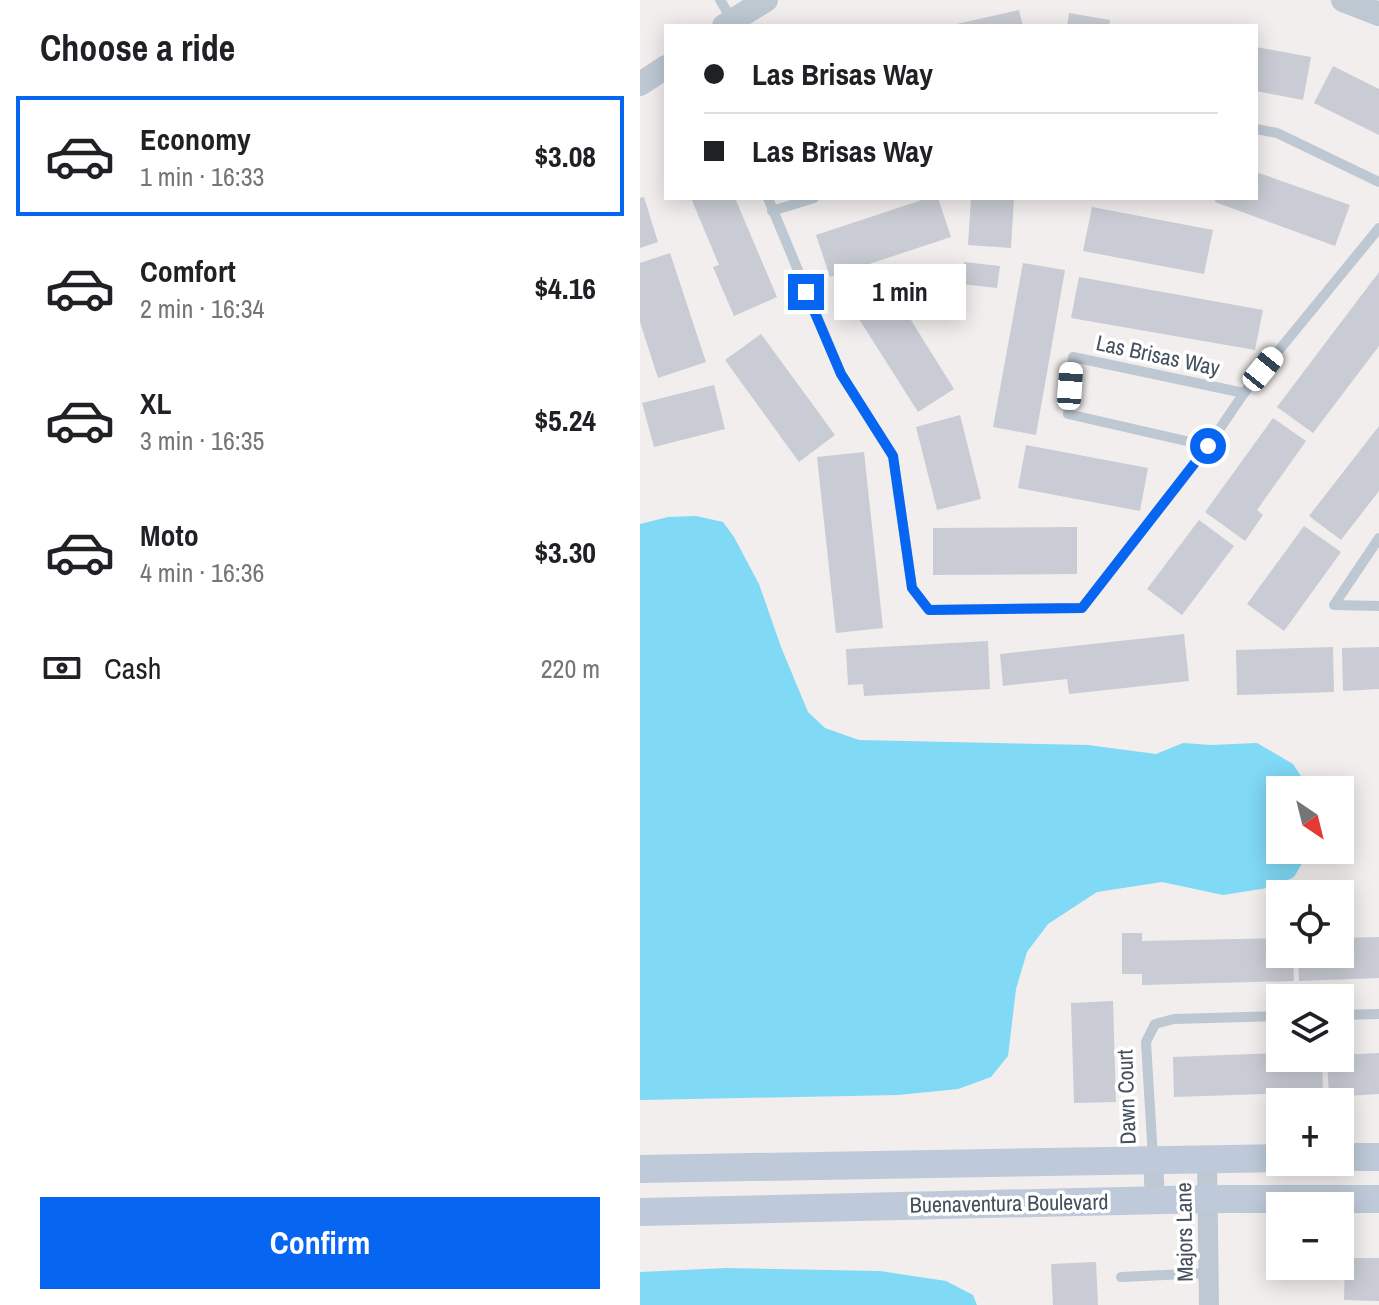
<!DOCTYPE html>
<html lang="en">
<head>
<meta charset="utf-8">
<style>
	:root { --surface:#fff; --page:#f6f6f6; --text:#202124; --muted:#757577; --line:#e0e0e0; --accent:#0766f1 }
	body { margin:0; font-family:"Archivo Narrow",sans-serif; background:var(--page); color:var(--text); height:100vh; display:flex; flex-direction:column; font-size:30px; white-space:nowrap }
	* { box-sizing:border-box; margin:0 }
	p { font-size:26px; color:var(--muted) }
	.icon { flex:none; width:44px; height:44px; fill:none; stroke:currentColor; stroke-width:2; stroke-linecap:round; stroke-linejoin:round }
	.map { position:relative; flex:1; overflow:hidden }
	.sheet { display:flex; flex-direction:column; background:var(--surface); width:640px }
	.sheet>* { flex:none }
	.hud { position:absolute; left:24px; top:24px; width:594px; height:176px; border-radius:0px; box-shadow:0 4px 20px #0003; display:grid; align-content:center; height:176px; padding:0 40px; background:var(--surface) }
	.needle { width:52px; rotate:145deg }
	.fabs { position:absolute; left:626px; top:776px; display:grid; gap:16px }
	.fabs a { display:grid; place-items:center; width:88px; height:88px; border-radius:0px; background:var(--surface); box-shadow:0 4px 20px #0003; font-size:40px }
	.end { position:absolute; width:36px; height:36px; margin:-18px; border:10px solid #0766f1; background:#fff; box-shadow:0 0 0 4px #fff }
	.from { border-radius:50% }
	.bubble { position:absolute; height:56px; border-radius:0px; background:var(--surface); box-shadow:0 4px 20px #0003; font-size:26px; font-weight:700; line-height:56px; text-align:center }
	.car { position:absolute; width:24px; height:48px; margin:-24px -12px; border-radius:10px; box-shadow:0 0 6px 2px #0007; background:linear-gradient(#fff 24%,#345 0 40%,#fff 0 76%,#345 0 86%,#fff 0) }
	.hud b { display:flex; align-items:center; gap:28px; height:76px; font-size:30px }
	.hud b+b { border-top:2px solid var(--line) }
	.hud i { width:20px; height:20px; background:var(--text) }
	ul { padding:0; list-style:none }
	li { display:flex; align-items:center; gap:24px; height:120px; margin:0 16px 12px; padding:0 24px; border:4px solid transparent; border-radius:0px }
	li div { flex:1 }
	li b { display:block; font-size:30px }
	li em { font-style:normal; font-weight:700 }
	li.selected { border-color:var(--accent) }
	li>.icon { width:72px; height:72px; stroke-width:1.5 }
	h2 { padding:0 40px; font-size:36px; line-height:96px }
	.pay { display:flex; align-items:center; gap:20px; height:88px; padding:0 40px; font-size:30px }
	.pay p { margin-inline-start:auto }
	.primary-button { display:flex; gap:16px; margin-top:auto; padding:16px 40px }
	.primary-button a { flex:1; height:92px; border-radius:0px; background:var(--accent); color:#fff; font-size:32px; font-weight:700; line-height:92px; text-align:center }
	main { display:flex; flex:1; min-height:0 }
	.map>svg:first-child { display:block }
	.water { fill:#80d9f5 }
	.building { fill:#c9ccd4 }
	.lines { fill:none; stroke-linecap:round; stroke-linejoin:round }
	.service { stroke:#bdc8d2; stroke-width:10 }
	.minor { stroke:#bdc8d2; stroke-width:20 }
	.tertiary { stroke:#bdc8d2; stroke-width:24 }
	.secondary { stroke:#becad9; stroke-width:28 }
	.route { stroke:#0766f1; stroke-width:10 }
	.labels { text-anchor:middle; stroke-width:7; stroke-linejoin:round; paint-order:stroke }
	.street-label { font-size:22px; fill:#44505d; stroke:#fff }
</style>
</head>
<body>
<main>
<section class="sheet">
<h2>Choose a ride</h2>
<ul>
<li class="selected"><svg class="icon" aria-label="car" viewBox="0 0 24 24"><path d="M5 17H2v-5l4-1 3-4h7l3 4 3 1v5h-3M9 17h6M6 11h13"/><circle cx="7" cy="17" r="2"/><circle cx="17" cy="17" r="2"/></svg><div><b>Economy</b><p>1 min · 16:33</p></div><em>$3.08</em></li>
<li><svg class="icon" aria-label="car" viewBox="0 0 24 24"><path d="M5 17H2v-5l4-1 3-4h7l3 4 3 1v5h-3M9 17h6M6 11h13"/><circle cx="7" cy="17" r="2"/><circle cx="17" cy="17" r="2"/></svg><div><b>Comfort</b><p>2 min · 16:34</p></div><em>$4.16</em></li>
<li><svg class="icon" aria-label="car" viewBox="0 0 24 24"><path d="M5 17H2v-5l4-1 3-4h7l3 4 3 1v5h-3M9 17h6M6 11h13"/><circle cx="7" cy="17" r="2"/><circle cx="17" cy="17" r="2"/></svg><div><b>XL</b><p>3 min · 16:35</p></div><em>$5.24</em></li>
<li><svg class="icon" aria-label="car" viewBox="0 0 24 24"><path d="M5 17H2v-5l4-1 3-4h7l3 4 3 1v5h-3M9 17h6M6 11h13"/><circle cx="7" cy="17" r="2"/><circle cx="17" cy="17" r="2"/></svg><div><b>Moto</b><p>4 min · 16:36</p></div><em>$3.30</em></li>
</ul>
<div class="pay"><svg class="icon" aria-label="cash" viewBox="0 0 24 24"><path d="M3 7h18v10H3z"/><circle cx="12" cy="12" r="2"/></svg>Cash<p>220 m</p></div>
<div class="primary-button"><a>Confirm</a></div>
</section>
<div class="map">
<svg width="739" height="1305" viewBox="0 0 739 1305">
	<rect width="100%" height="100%" fill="#f1eeed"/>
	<g class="water">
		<path d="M56,516l27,6 11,15 25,47 22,63 27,65 17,16 34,12 229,5 68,9 27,-11 28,2 46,-2 36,21 17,26h-30v60h30l-16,27 -21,10 -50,8 -61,-13 -65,10 -49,32 -21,28 -11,37 -8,67 -17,21 -33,12 -60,6 -258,5v-576l28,-7z"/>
		<path d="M86,1268l154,3 66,10 27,14 4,10h-337v-33z"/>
	</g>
	<g class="building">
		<path d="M379,10l4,16h-71v-1z"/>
		<path d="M429,13l41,7 -1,6h-42z"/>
		<path d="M616,47l55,10 -8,43 -47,-9z"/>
		<path d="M693,66l46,23v46l-65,-32z"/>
		<path d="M616,172l94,33 -15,41 -120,-44 1,-4h40z"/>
		<path d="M4,197l14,45 -18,6v-50z"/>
		<path d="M51,198h44l42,99 -43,19 -21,-49 6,-2z"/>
		<path d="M288,198h10l13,39 -121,40 -14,-42z"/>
		<path d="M331,198h43l-3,50 -43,-3z"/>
		<path d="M452,207l121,23 -9,44 -121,-23z"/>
		<path d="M30,253l36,109 -48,16 -18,-56v-59z"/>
		<path d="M324,262l36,4 -3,22 -36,-4z"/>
		<path d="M383,263l42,7 -29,165 -43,-8z"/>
		<path d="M739,272v74l-66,87 -36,-26z"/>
		<path d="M439,277l184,33 -8,40 -184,-32z"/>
		<path d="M249,285l65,104 -36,23 -66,-104z"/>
		<path d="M121,334l74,101 -36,27 -74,-102z"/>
		<path d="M74,385l11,44 -71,18 -12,-44z"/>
		<path d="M320,415l21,84 -44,11 -21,-83z"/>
		<path d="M633,418l33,23 -49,69 6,5 -18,26 -40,-29z"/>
		<path d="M739,426v65l-38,49 -32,-24z"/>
		<path d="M386,445l122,23 -8,43 -122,-23z"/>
		<path d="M224,452l19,176 -47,5 -19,-176z"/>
		<path d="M559,520l35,26 -52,69 -35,-26z"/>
		<path d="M664,526l37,26 -57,79 -37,-27z"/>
		<path d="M437,527v47l-144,1v-47z"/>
		<path d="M544,634l5,47 -120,13 -2,-15 -64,7 -3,-32z"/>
		<path d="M348,641l2,48 -126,7 -1,-12 -15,1 -2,-36z"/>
		<path d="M693,647l1,45 -97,3 -1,-45z"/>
		<path d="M739,647v42l-36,2 -1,-43z"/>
		<path d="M482,933h20v8l138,-3v16h13l1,27 -152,4v-11h-20z"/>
		<path d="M739,937v41l-80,3 -1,-27h42v-16z"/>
		<path d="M473,1001l3,101 -42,1 -3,-100z"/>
		<path d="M640,1053v5h42l1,34 -149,5 -1,-40z"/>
		<path d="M739,1053v41l-50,3 -2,-39h13v-3z"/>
		<path d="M705,1258h34v43l-35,-1z"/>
		<path d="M456,1262l2,43h-45l-2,-41z"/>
	</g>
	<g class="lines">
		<g class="service">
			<path d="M80,0l12,20"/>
			<path d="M616,129l21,4 102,49"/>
			<path d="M128,198l73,176 52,82 19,132 17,22 153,-2 126,-162 36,-53 135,-165"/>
			<path d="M132,211l42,-13"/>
			<path d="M568,446l-140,-32 5,-57 171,36"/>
			<path d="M739,538l-45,67 45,1"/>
			<path d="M700,1015l39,-1"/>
			<path d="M513,1158l-7,-116 9,-18 19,-5 106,-3"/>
			<path d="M481,1277l88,-4"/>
		</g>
		<g class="minor">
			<path d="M513,1159l2,41"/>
			<path d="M567,1159l2,146"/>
		</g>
		<g class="tertiary">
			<path d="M703,0l36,14"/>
			<path d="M84,26l42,-26"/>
			<path d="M0,84l26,-17"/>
		</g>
		<g class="secondary">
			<path d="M700,1157h39"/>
			<path d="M0,1169l640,-11"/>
			<path d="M0,1212l567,-13h172"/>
		</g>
	</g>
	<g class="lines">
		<path class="route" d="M166,292l35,82 52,82 19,132 17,22 153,-2 126,-162"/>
	</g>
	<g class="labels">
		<g class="street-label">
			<text transform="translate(518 355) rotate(12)" y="8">Las Brisas Way</text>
			<text transform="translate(486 1097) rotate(-92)" y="8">Dawn Court</text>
			<text transform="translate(369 1203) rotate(-1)" y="8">Buenaventura Boulevard</text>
			<text transform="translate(544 1232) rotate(-91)" y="8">Majors Lane</text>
		</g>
	</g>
</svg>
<div class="fabs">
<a><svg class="needle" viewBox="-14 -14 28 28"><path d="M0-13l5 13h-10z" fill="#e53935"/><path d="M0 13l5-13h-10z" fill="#757577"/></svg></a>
<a><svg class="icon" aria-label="locate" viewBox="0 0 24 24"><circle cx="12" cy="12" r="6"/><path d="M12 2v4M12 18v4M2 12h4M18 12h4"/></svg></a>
<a><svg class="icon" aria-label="layers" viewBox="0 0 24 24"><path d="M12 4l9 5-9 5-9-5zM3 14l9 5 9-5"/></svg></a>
<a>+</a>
<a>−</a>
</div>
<i class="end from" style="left:568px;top:446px"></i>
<i class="end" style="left:166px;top:292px"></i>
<div class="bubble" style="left:194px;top:264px;width:132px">1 min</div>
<i class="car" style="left:623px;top:369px;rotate:39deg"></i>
<i class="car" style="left:430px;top:386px;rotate:4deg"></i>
<div class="hud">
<b><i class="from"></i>Las Brisas Way</b>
<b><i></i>Las Brisas Way</b>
</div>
</div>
</main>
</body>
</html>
